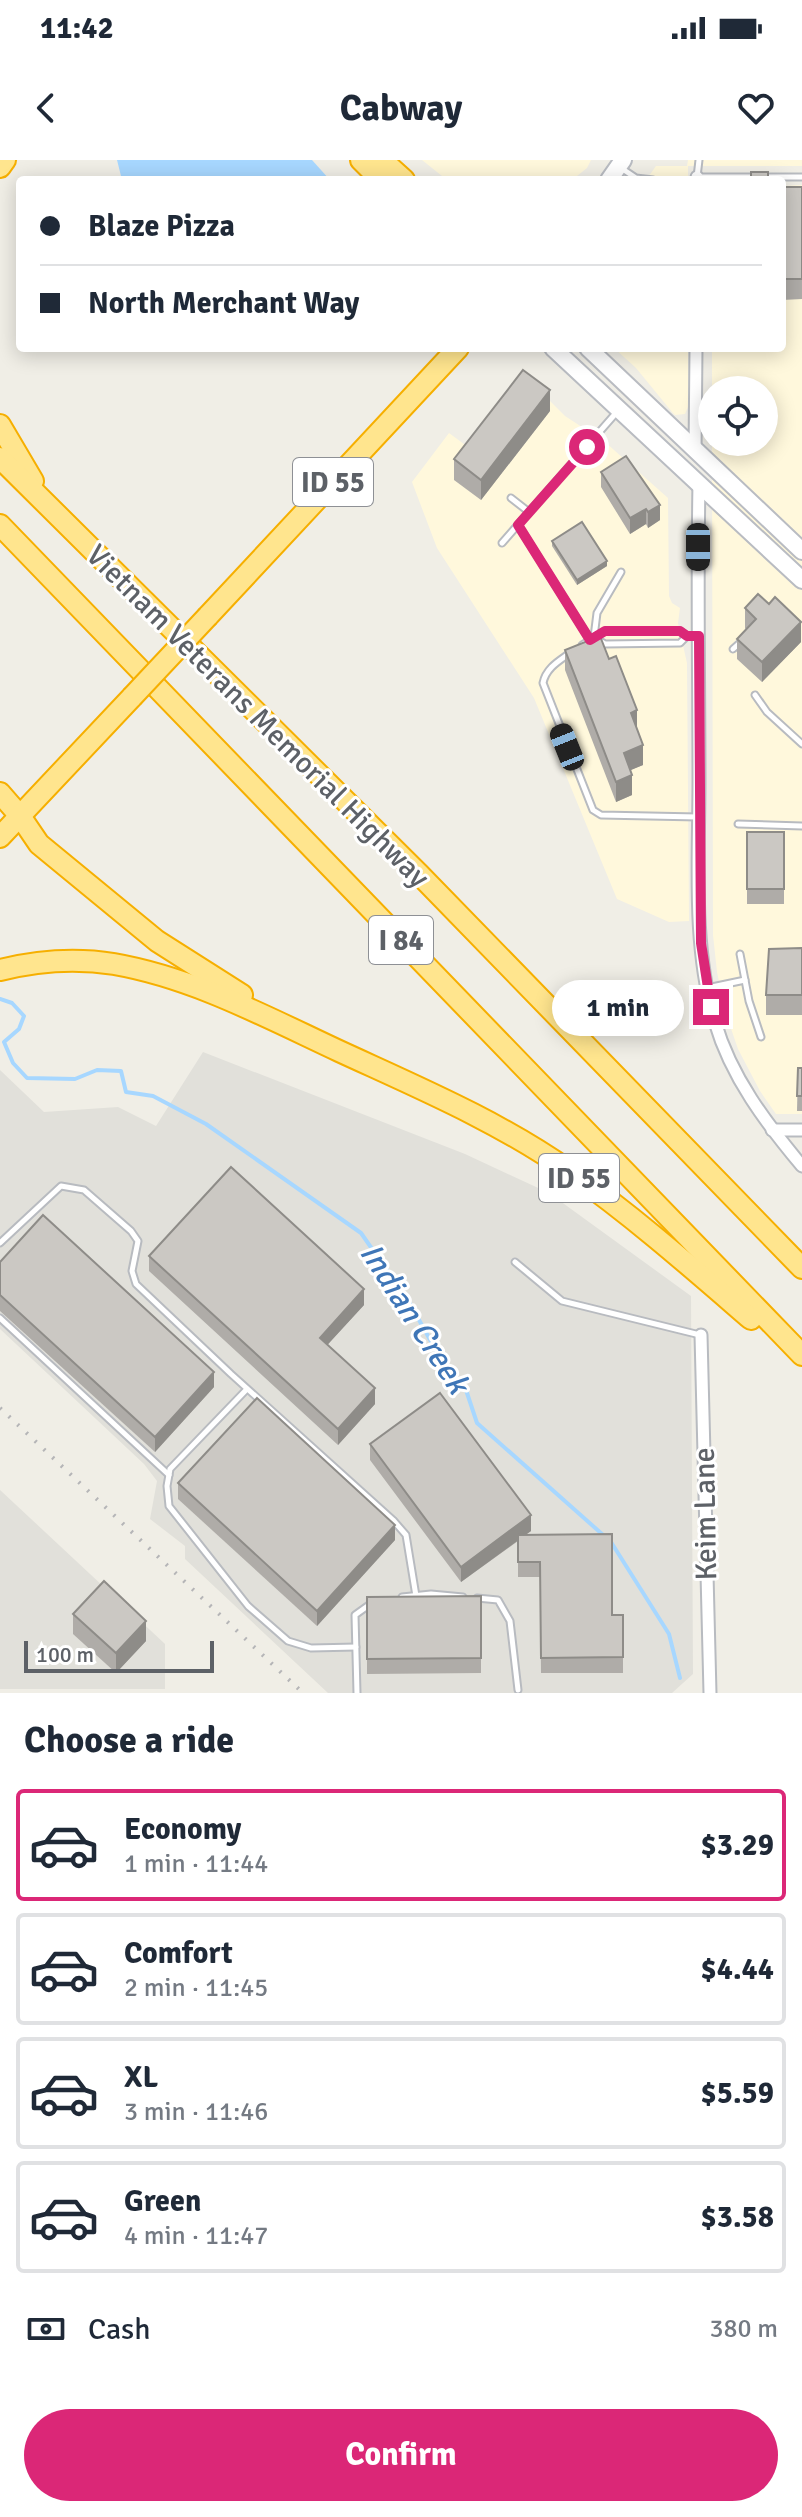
<!DOCTYPE html>
<html lang="en">
<head>
<meta charset="utf-8">
<style>
	:root { --surface:#fff; --page:#f2f2f3; --text:#1f2937; --muted:#747a83; --line:#e0e1e3; --accent:#db2777 }
	body { margin:0; font-family:Signika,sans-serif; background:var(--page); color:var(--text); height:100vh; display:flex; flex-direction:column; font-size:30px; white-space:nowrap }
	* { box-sizing:border-box; margin:0 }
	p { font-size:26px; color:var(--muted) }
	.icon { flex:none; width:44px; height:44px; fill:none; stroke:currentColor; stroke-width:2; stroke-linecap:round; stroke-linejoin:round }
	.map { position:relative; height:1533px; overflow:hidden }
	.side { display:flex; flex-direction:column; background:var(--surface); flex:1 }
	.side>* { flex:none }
	.hud { position:absolute; left:16px; top:16px; width:770px; height:176px; border-radius:8px; box-shadow:0 4px 20px #0003; display:grid; align-content:center; height:176px; padding:0 24px; background:var(--surface) }
	.fabs { position:absolute; left:698px; top:216px; display:grid; gap:16px }
	.fabs a { display:grid; place-items:center; width:80px; height:80px; border-radius:50%; background:var(--surface); box-shadow:0 4px 20px #0003; font-size:40px }
	.scale { position:absolute; left:24px; bottom:20px; width:190px; box-sizing:border-box; padding-left:8px; border:4px solid #5d6167; border-top:0; font-size:22px; line-height:28px; white-space:nowrap; color:#5d6167; -webkit-text-stroke:6px #fff; paint-order:stroke }
	.end { position:absolute; width:36px; height:36px; margin:-18px; border:10px solid #db2777; background:#fff; box-shadow:0 0 0 4px #fff }
	.from { border-radius:50% }
	.bubble { position:absolute; height:56px; border-radius:28px; background:var(--surface); box-shadow:0 4px 20px #0003; font-size:26px; font-weight:700; line-height:56px; text-align:center }
	.car { position:absolute; width:24px; height:48px; margin:-24px -12px; border-radius:10px; box-shadow:0 0 6px 2px #0007; background:linear-gradient(#222 24%,#8ab4d8 0 40%,#222 0 76%,#8ab4d8 0 86%,#222 0) }
	.hud b { display:flex; align-items:center; gap:28px; height:76px; font-size:30px }
	.hud b+b { border-top:2px solid var(--line) }
	.hud i { width:20px; height:20px; background:var(--text) }
	ul { padding:0; list-style:none }
	li { display:flex; align-items:center; gap:24px; height:112px; margin:0 16px 12px; padding:0 8px; border:4px solid var(--line); border-radius:8px }
	li div { flex:1 }
	li b { display:block; font-size:30px }
	li em { font-style:normal; font-weight:700 }
	li.selected { border-color:var(--accent) }
	li>.icon { width:72px; height:72px; stroke-width:1.5 }
	h2 { padding:0 24px; font-size:36px; line-height:96px }
	.pay { display:flex; align-items:center; gap:20px; height:88px; padding:0 24px; font-size:30px }
	.pay p { margin-inline-start:auto }
	.primary-button { display:flex; gap:16px; margin-top:auto; padding:16px 24px }
	.primary-button a { flex:1; height:92px; border-radius:48px; background:var(--accent); color:#fff; font-size:32px; font-weight:700; line-height:92px; text-align:center }
	.status { display:flex; justify-content:space-between; align-items:center; height:56px; padding:0 40px; background:var(--surface); direction:ltr }
	.status svg { height:22px; fill:currentColor }
	header { display:flex; justify-content:space-between; align-items:center; height:104px; padding:0 24px; background:var(--surface); font-size:36px; font-weight:700 }
	.map>svg:first-child { display:block }
	.commercial { fill:#fff8dc }
	.industrial { fill:#e1e0da }
	.water { fill:#a7d7ff }
	.lines { fill:none; stroke-linecap:round; stroke-linejoin:round }
	.stream { stroke:#a7d7ff; stroke-width:4 }
	.lane-casing { stroke:#b8bbc0; stroke-width:9 }
	.street-casing { stroke:#b8bbc0; stroke-width:15 }
	.secondary-casing { stroke:#b9bcc2; stroke-width:20 }
	.highway-casing { stroke:#f6af00; stroke-width:24 }
	.lane { stroke:#fff; stroke-width:5 }
	.street { stroke:#fff; stroke-width:11 }
	.secondary { stroke:#fff; stroke-width:16 }
	.highway { stroke:#ffe58e; stroke-width:20 }
	.rail { stroke:#b5b5b7; stroke-width:4; stroke-dasharray:2 10; stroke-linecap:butt }
	.highway-bridge-casing { stroke:#f6af00; stroke-width:24; stroke-linecap:butt }
	.highway-bridge { stroke:#ffe58e; stroke-width:20 }
	.wall { fill:#afaca8 }
	.shaded-wall { fill:#8e8c88 }
	.building { fill:#cbc8c3; stroke:#8e8c88; stroke-width:2 }
	.route { stroke:#db2777; stroke-width:10 }
	.labels { text-anchor:middle; stroke-width:6; stroke-linejoin:round; paint-order:stroke }
	.shield { fill:#fff; stroke:#8e9095; stroke-width:2 }
	.shield-label { font-size:28px; font-weight:bold; fill:#5d6167 }
	.street-label { font-size:30px; fill:#5d6167; stroke:#fff }
	.water-label { font-size:32px; font-style:italic; fill:#3f76b7; stroke:#fff }
</style>
</head>
<body>
<div class="status"><b>11:42</b><svg viewBox="0 0 49 12"><path d="M0 12V9h3v3zM5 12V6h3v6zM10 12V3h3v9zM15 12V0h3v12zM26 1h20v11H26zM47 4h2v5h-2z"/></svg></div>
<header><svg class="icon" aria-label="back" viewBox="0 0 24 24"><path d="M15 5l-7 7 7 7"/></svg>Cabway<svg class="icon" aria-label="heart" viewBox="0 0 24 24"><path d="M12 20l-8-8c-3-5 5-10 8-4 3-6 11-1 8 4z"/></svg></header>
<div class="map">
<svg width="802" height="1533" viewBox="0 0 802 1533">
	<rect width="100%" height="100%" fill="#f0eee6"/>
	<g class="commercial">
		<path d="M422,0h169l-4,8 -15,12h-125z"/>
		<path d="M688,0h114v6h-114v14h-42l10,-14h31z"/>
		<path d="M802,25v929h-26l-16,-23 -22,-42 -13,-38 -8,-39 -4,-37 -1,-493h52v-52h-52v48v-90h70v-162z"/>
		<path d="M614,188h74l1,57 -4,9 -10,1 -3,-3 -36,-44z"/>
		<path d="M548,239l17,17 40,26 63,56 1,98 3,7 8,5 -2,15 9,40 2,258 -20,1 -52,-23 -83,-201 -97,-150 -25,-66 37,-49 23,17z"/>
	</g>
	<g class="industrial">
		<path d="M203,892l262,102 84,39 142,103 2,378 -21,19h-344l-143,-134v-13l-35,-27 7,-38 -13,-17 -144,-135v-259l44,42 74,-5 38,19z"/>
		<path d="M0,1330l165,154v45h-165z"/>
	</g>
	<path class="water" d="M117,0h195l18,20h-208z"/>
	<g class="lines">
		<path class="stream" d="M0,839l12,4 12,13 -5,13 -15,13 9,21 14,15 48,1 22,-9 24,1 5,21 27,4 53,28 155,109 48,69 29,52 28,36 11,33 134,119 58,92 11,44"/>
		<defs>
			<g id="lane">
				<path d="M699,0l-2,17h105"/>
				<path d="M621,8l15,10 17,2"/>
				<path d="M511,338l18,14"/>
				<path d="M518,365l72,115"/>
				<path d="M502,383l114,-130"/>
				<path d="M594,477l3,-24 24,-41"/>
				<path d="M598,480l7,4 75,-1 7,-7"/>
				<path d="M582,485l23,-14h75l7,5h12"/>
				<path d="M733,489l9,-8"/>
				<path d="M570,493c-11,8 -24,15 -27,30l50,127 8,5 97,2"/>
				<path d="M755,535l12,17 35,32"/>
				<path d="M738,664l64,2"/>
				<path d="M740,794l9,47 12,36"/>
				<path d="M707,828l38,-8"/>
				<path d="M0,1083l61,-57 23,4 47,41 7,10 -6,30 4,13 95,90 162,146 13,15 10,61"/>
				<path d="M515,1102l47,39 138,34"/>
				<path d="M0,1158l169,157"/>
				<path d="M247,1229l-77,80 -3,17 2,20 79,100 40,35 23,7 45,-1"/>
				<path d="M402,1437l29,-3 32,3"/>
				<path d="M477,1438l21,2 12,21 8,69"/>
				<path d="M357,1533l-2,-78 14,-10"/>
			</g>
			<g id="street">
				<path d="M697,17v3"/>
				<path d="M695,292l1,-104"/>
				<path d="M699,324c-2,99 0,198 0,297 0,79 -7,165 16,241 16,55 51,101 87,144"/>
				<path d="M772,970h30"/>
				<path d="M701,1175l9,358"/>
			</g>
			<g id="secondary">
				<path d="M609,20l14,-20"/>
				<path d="M553,188l249,232"/>
				<path d="M588,188l214,203"/>
			</g>
			<g id="highway">
				<path d="M361,0l20,20"/>
				<path d="M382,0l22,20"/>
				<path d="M0,7l5,-7"/>
				<path d="M0,265l33,56"/>
				<path d="M0,298l419,416 383,394"/>
				<path d="M0,365l802,830"/>
				<path d="M208,456l250,-268"/>
				<path d="M0,633l20,23 19,28 118,97 85,54"/>
				<path d="M0,677l132,-140"/>
				<path d="M0,810c36,-9 77,-12 114,-6 80,14 152,53 225,87 78,36 159,70 230,120 64,45 123,97 182,148"/>
			</g>
		</defs>
		<use href="#lane" class="lane-casing"/>
		<use href="#street" class="street-casing"/>
		<use href="#secondary" class="secondary-casing"/>
		<use href="#highway" class="highway-casing"/>
		<use href="#lane" class="lane"/>
		<use href="#street" class="street"/>
		<use href="#secondary" class="secondary"/>
		<use href="#highway" class="highway"/>
		<path class="rail" d="M0,1248l303,285"/>
		<defs>
			<path id="highway-bridge" d="M132,537l76,-81"/>
		</defs>
		<use href="#highway-bridge" class="highway-bridge-casing"/>
		<use href="#highway-bridge" class="highway-bridge"/>
	</g>
	<g class="wall">
		<path d="M782,27h20v112l-20,1z"/>
		<path d="M660,188h22v2l-21,-1z"/>
		<path d="M550,251l-69,89 -27,-20v-21z"/>
		<path d="M601,312l59,48 -12,8 -2,-4 -16,10 -29,-47z"/>
		<path d="M552,381l55,25 -30,19 -25,-39z"/>
		<path d="M769,444l32,38 -39,40 -25,-23v-20l9,-9 -1,-2v-20z"/>
		<path d="M565,490l72,80 6,35 -13,5 2,25 -16,7 -51,-132z"/>
		<rect x="747" y="672" width="37" height="72"/>
		<path d="M802,788v67h-36v-20z"/>
		<path d="M798,908h4v43h-5z"/>
		<path d="M149,1096l215,49 -37,40 48,59 -37,41 -189,-174z"/>
		<path d="M0,1102l214,125 -59,65 -155,-141z"/>
		<path d="M370,1284l161,87 -6,4 87,80h11v58h-82l-1,-96h-22v-36l-57,41 -91,-122z"/>
		<path d="M178,1323l217,57 -78,86 -139,-127z"/>
		<path d="M481,1436v77l-114,1v-77z"/>
		<path d="M73,1454l73,27 -30,32 -43,-39z"/>
	</g>
	<g class="shaded-wall">
		<path d="M550,230v21l-69,89v-20z"/>
		<path d="M660,345v15l-12,8v-16z"/>
		<path d="M646,349v15l-16,10v-16z"/>
		<path d="M607,401v5l-30,19v-5z"/>
		<path d="M801,462v20l-39,40v-20z"/>
		<path d="M637,550v21l-6,-18z"/>
		<path d="M643,585v20l-19,8v-20z"/>
		<path d="M632,615v20l-16,7v-20z"/>
		<path d="M364,1129v16l-44,48v-15z"/>
		<path d="M214,1212v15l-59,65v-15z"/>
		<path d="M375,1228v16l-37,41v-16z"/>
		<path d="M531,1355v16l-70,51v-15z"/>
		<path d="M395,1365v15l-78,86v-15z"/>
		<path d="M146,1461v20l-30,32v-20z"/>
	</g>
	<g class="building">
		<rect x="751" y="12" width="17" height="8"/>
		<rect x="782" y="27" width="20" height="92"/>
		<path d="M523,210l27,20 -69,90 -27,-21z"/>
		<path d="M626,296l34,49 -12,7 -2,-3 -16,9 -29,-46z"/>
		<path d="M582,362l25,39 -30,19 -25,-39z"/>
		<path d="M758,434l11,10 6,-7 26,25 -39,40 -25,-23 19,-20 -11,-11z"/>
		<path d="M600,476l9,23 7,-3 21,54 -6,3 12,32 -19,8 8,22 -16,7 -51,-132z"/>
		<rect x="747" y="672" width="37" height="57"/>
		<path d="M802,788v47h-36l3,-46z"/>
		<path d="M798,908h4v28h-5z"/>
		<path d="M231,1007l133,122 -44,49 55,50 -37,41 -189,-173z"/>
		<path d="M43,1055l171,157 -59,65 -155,-142v-33z"/>
		<path d="M440,1233l91,122 -70,52 -91,-123z"/>
		<path d="M257,1238l138,127 -78,86 -139,-128z"/>
		<path d="M612,1374v81h11v42l-82,1 -1,-96h-22v-27z"/>
		<path d="M104,1421l42,40 -30,32 -43,-39z"/>
		<path d="M481,1436v62l-114,1v-62z"/>
	</g>
	<g class="lines">
		<path class="route" d="M587,287l-69,78 72,115 15,-9h75l7,5h12l2,307 10,64"/>
	</g>
	<g class="labels">
		<g class="shield">
			<rect x="293" y="298" width="80" height="48" rx="6"/>
			<rect x="369" y="756" width="64" height="48" rx="6"/>
			<rect x="539" y="994" width="80" height="48" rx="6"/>
		</g>
		<g class="shield-label">
			<text x="333" y="332">ID 55</text>
			<text x="401" y="790">I 84</text>
			<text x="579" y="1028">ID 55</text>
		</g>
		<g class="street-label">
			<text transform="translate(258 556) rotate(45)" y="10">Vietnam Veterans Memorial Highway</text>
			<text transform="translate(705 1354) rotate(-91)" y="10">Keim Lane</text>
		</g>
		<g class="water-label">
			<text transform="translate(415 1158) rotate(57)" y="11">Indian Creek</text>
		</g>
	</g>
</svg>
<div class="fabs">
<a><svg class="icon" aria-label="locate" viewBox="0 0 24 24"><circle cx="12" cy="12" r="6"/><path d="M12 2v4M12 18v4M2 12h4M18 12h4"/></svg></a>
</div>
<div class="scale">100 m</div>
<i class="end from" style="left:587px;top:287px"></i>
<i class="end" style="left:711px;top:847px"></i>
<div class="bubble" style="left:552px;top:820px;width:132px">1 min</div>
<i class="car" style="left:698px;top:387px;rotate:180deg"></i>
<i class="car" style="left:567px;top:587px;rotate:338deg"></i>
<div class="hud">
<b><i class="from"></i>Blaze Pizza</b>
<b><i></i>North Merchant Way</b>
</div>
</div>
<section class="side">
<h2>Choose a ride</h2>
<ul>
<li class="selected"><svg class="icon" aria-label="car" viewBox="0 0 24 24"><path d="M5 17H2v-5l4-1 3-4h7l3 4 3 1v5h-3M9 17h6M6 11h13"/><circle cx="7" cy="17" r="2"/><circle cx="17" cy="17" r="2"/></svg><div><b>Economy</b><p>1 min · 11:44</p></div><em>$3.29</em></li>
<li><svg class="icon" aria-label="car" viewBox="0 0 24 24"><path d="M5 17H2v-5l4-1 3-4h7l3 4 3 1v5h-3M9 17h6M6 11h13"/><circle cx="7" cy="17" r="2"/><circle cx="17" cy="17" r="2"/></svg><div><b>Comfort</b><p>2 min · 11:45</p></div><em>$4.44</em></li>
<li><svg class="icon" aria-label="car" viewBox="0 0 24 24"><path d="M5 17H2v-5l4-1 3-4h7l3 4 3 1v5h-3M9 17h6M6 11h13"/><circle cx="7" cy="17" r="2"/><circle cx="17" cy="17" r="2"/></svg><div><b>XL</b><p>3 min · 11:46</p></div><em>$5.59</em></li>
<li><svg class="icon" aria-label="car" viewBox="0 0 24 24"><path d="M5 17H2v-5l4-1 3-4h7l3 4 3 1v5h-3M9 17h6M6 11h13"/><circle cx="7" cy="17" r="2"/><circle cx="17" cy="17" r="2"/></svg><div><b>Green</b><p>4 min · 11:47</p></div><em>$3.58</em></li>
</ul>
<div class="pay"><svg class="icon" aria-label="cash" viewBox="0 0 24 24"><path d="M3 7h18v10H3z"/><circle cx="12" cy="12" r="2"/></svg>Cash<p>380 m</p></div>
<div class="primary-button"><a>Confirm</a></div>
</section>
</body>
</html>
